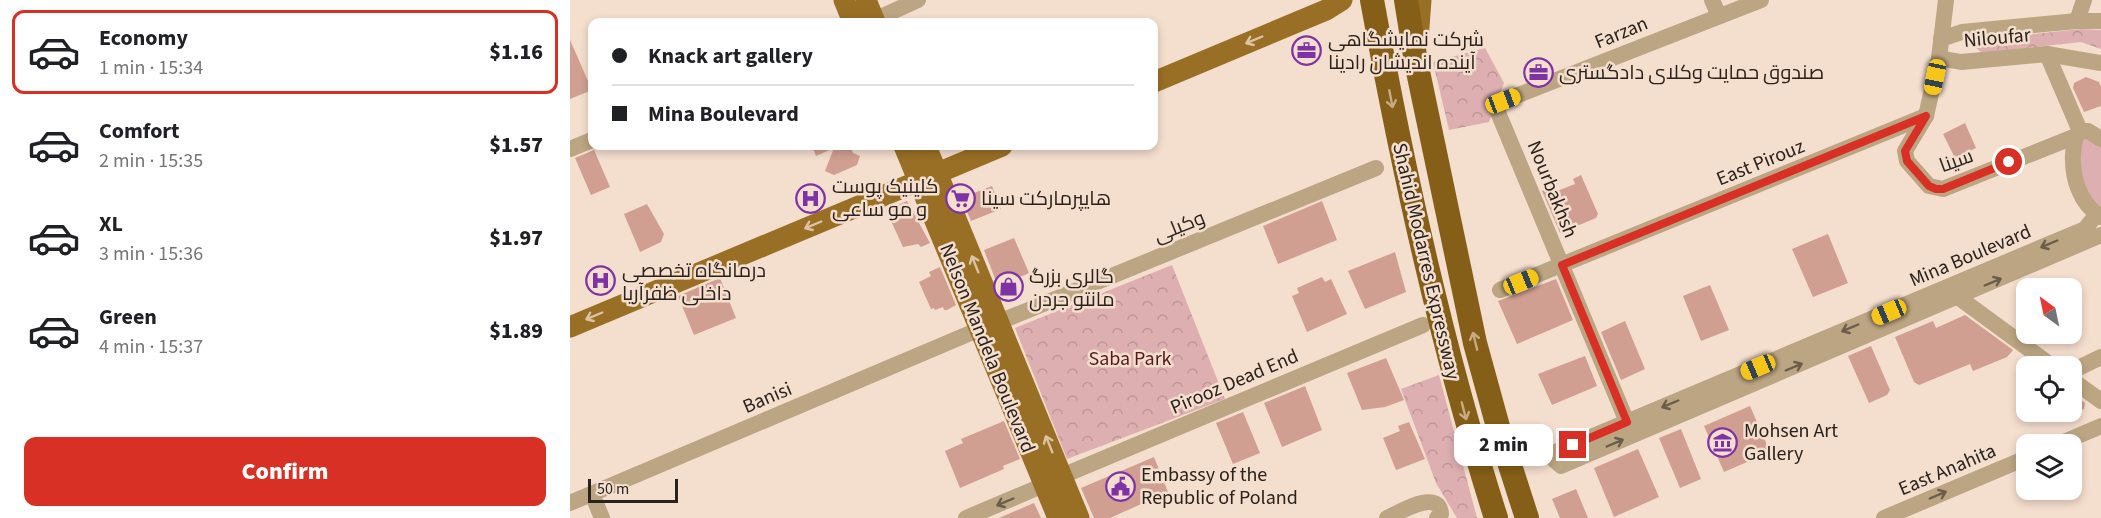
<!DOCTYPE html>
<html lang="en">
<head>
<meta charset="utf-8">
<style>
	:root { --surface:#fff; --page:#f2f2f2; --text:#202124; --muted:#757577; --line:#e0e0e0; --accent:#d93025 }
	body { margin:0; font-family:"Source Sans 3",Cairo,sans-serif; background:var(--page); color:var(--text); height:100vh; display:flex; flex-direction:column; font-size:22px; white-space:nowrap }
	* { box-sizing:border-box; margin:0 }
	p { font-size:20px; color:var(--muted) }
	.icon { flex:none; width:33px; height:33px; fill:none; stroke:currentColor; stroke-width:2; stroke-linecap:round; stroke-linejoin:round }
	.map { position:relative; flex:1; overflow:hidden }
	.side { display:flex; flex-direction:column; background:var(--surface); width:570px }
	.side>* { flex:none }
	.guide { position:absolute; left:18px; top:18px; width:570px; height:132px; border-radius:12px; box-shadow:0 3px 9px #0003; display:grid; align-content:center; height:132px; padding:0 24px; background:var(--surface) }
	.needle { width:39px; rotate:327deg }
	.fabs { position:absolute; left:1446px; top:278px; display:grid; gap:12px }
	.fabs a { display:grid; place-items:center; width:66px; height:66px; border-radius:12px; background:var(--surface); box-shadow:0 3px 9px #0003; font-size:30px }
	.scale { position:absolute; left:18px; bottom:15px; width:90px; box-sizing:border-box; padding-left:6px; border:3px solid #2a221c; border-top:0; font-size:16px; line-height:21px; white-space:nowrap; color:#2a221c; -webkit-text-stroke:4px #f4dece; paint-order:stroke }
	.end { position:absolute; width:27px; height:27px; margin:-14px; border:8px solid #d93025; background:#fff; box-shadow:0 0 0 3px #fff }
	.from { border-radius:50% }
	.bubble { position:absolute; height:42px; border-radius:12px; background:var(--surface); box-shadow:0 3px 9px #0003; font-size:20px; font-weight:800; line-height:42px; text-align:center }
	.car { position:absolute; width:18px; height:36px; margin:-18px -9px; border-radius:8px; box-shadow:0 0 4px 2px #0007; background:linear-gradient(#f5c518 24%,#345 0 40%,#f5c518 0 76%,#345 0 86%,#f5c518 0) }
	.guide b { display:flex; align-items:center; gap:21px; height:57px; font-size:22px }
	.guide b+b { border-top:2px solid var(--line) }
	.guide i { width:15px; height:15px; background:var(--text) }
	ul { padding:10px 0 0; list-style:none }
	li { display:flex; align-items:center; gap:18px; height:84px; margin:0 12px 9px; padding:0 12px; border:3px solid transparent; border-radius:12px }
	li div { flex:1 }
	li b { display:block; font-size:22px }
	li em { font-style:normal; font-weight:800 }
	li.on { border-color:var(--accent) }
	li>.icon { width:54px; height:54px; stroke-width:1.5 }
	.action { display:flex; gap:12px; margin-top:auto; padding:12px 24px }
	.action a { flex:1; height:69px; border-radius:12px; background:var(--accent); color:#fff; font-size:24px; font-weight:800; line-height:69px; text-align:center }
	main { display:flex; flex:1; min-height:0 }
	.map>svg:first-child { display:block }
	.grass { fill:#ddafb1 }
	.park { fill:url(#park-crowns) }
	.building { fill:#d09f91 }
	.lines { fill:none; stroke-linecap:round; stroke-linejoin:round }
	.minor { stroke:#bca582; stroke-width:16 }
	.major { stroke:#996f25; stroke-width:21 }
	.highway { stroke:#855e17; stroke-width:24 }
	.oneway { stroke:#ddc2a4 }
	.oneway2 { stroke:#c8ab85 }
	.oneway3 { stroke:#6c5d4a }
	.route { stroke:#d93025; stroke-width:8 }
	.labels { text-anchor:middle; stroke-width:5; stroke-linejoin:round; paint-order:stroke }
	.street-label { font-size:20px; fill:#2a221c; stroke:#f4dece }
	.poi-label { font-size:20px; fill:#2a221c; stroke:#f4dece; text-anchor:start }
	.park-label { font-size:20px; fill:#561721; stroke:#f4dece }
</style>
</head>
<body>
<main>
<section class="side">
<ul>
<li class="on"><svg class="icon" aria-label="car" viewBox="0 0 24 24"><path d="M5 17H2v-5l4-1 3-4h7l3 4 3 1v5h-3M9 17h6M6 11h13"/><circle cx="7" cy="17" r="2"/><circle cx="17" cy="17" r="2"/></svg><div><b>Economy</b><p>1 min · 15:34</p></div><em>$1.16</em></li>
<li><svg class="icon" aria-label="car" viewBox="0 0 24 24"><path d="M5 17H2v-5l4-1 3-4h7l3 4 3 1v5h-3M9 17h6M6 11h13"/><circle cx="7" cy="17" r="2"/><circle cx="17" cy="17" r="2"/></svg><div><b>Comfort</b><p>2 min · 15:35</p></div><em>$1.57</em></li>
<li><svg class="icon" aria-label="car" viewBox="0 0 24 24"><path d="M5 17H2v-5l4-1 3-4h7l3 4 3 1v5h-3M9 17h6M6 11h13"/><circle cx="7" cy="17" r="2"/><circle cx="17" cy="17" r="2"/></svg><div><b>XL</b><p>3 min · 15:36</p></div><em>$1.97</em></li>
<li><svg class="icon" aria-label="car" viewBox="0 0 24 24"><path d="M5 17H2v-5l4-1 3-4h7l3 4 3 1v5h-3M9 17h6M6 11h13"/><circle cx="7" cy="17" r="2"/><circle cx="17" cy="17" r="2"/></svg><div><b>Green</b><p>4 min · 15:37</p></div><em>$1.89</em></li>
</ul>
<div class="action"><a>Confirm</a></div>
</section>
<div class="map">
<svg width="1531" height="518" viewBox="0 0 1531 518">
	<defs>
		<pattern id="park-crowns" width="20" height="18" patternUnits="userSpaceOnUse" patternTransform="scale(1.5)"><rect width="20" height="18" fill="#ddafb1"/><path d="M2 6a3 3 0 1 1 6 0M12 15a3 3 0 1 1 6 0" fill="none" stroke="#be9698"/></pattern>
	</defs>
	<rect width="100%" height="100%" fill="#f4dece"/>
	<path class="grass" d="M1512,135l19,9v68l-22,-31z"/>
	<g class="park">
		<path d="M1511,29l20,1v19l-20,-7 -99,11 -13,-12z"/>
		<path d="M915,48l19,35 -15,39 -40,8 -16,-68z"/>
		<path d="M602,265l53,134 -158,60 -52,-131z"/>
		<path d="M869,375l38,143h-20l-21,-35 -35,-94z"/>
	</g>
	<g class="building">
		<path d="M0,40l22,50 -22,9z"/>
		<path d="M1516,77l13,5 2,5v19l-17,6 -11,-24 1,-5z"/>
		<path d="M1395,123l11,25 -21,10 -12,-24z"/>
		<path d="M242,146h38l3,7 7,3 -3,9 -23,10 -9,-4 9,-23 -18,8z"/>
		<path d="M24,150l16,37 -19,8 -16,-37z"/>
		<path d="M1011,175l17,39 -2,4 -36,15 -18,-42 7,-4 3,6 23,-9 -2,-5z"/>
		<path d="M422,186l9,23 -30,12 -10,-23z"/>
		<path d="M337,201l23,42 -9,4 -3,-3 -15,3 -17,-37z"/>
		<path d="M752,201l15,39 -59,24 -15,-38z"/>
		<path d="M77,204l17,30 -3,8 -21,10 -16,-38z"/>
		<path d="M1258,234l20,49 -35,14 -21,-48z"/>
		<path d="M444,238l15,35 -16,7 -1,-2 -15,6 -13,-34z"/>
		<path d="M825,252l11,40 -41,17 -17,-38z"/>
		<path d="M370,267l16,38 -9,5h-3l-1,-3 -8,3 -1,-2 -3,1 -12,-27 12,-6 -2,-4z"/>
		<path d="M752,277l3,5 6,-3 16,35 -40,18 -15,-36 7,-3 -2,-5z"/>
		<path d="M150,278l16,40 -42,17 -16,-39z"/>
		<path d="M986,279l17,41 -56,24 -19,-43z"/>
		<path d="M1140,285l19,45 -28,11 -18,-45z"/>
		<path d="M1395,315l48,35 -6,7 -34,14 -3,-7 -51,21 -5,-3 -19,-45 38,-16 3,7z"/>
		<path d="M1055,321l20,48 -24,11 -20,-48z"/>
		<path d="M1301,346l19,44 -3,5 -18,8 -21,-47z"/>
		<path d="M1015,356l12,30 -45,19 -14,-31z"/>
		<path d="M816,358l18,42 -19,7 -23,3 -15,-37z"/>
		<path d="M735,386l17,44 -40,17 -18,-44z"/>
		<path d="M1502,393l13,10 -1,6 -12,4z"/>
		<path d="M1180,406l20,46 -46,20 -20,-46z"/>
		<path d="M673,412l17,41 -27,11 -17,-41z"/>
		<path d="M434,421l16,38 -17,7 1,3 -44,19 -15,-37 18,-8 -2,-4z"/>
		<path d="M839,422l16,37 -29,11 -13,-32 17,-7 -2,-5z"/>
		<path d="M1111,429l20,50 -21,9 -21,-50z"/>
		<path d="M1068,449l21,48 -45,20 -20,-49z"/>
		<path d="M584,457l14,35 -58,26h-16l-13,-30z"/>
		<path d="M1006,489l12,29h-28l-8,-19z"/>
		<path d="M464,503l7,15h-42z"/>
	</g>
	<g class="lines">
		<g class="minor">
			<path d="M1142,0l7,16"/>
			<path d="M1376,0l-7,58 -13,58 -21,35 2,10 22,25 14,3 133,-53"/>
			<path d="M304,20l44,-20"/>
			<path d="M1507,21l7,-21"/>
			<path d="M1371,39l21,-7 115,-11h24"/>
			<path d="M1477,54l54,9"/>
			<path d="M1369,58l22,4 86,-8 33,77"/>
			<path d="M1510,131c-6,7 -6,14 -7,23 -1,23 6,49 28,63"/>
			<path d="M1510,131h8l13,8"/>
			<path d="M0,149l22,-9"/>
			<path d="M1527,214l-12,15 -530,223 -1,8 7,6 540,-231"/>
			<path d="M930,290l426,-174"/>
			<path d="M1388,297l94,69"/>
			<path d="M429,322l377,-154"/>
			<path d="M1502,371l29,-14"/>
			<path d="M1502,380l29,21"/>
			<path d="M1057,422l-130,-312 6,-9 258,-101"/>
			<path d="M1489,444l42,-18"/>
			<path d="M492,476l361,-151"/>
			<path d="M22,494l10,24"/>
			<path d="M0,503l410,-174"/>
			<path d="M396,518l78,-33"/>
			<path d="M817,518c13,-6 52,-30 54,-4l-4,4"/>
			<path d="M1314,518l142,-60"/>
		</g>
		<g class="major">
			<path d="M274,0l9,22"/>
			<path d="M296,0l9,22"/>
			<path d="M848,40l3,-40"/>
			<path d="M584,82l172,-72 16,-10"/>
			<path d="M334,146l154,372"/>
			<path d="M356,146l153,372"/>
			<path d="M0,327l432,-181"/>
		</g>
		<g class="highway">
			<path d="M802,0c32,175 70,348 124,518"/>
			<path d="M836,0l10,62 59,281 25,91 27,84"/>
		</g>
	</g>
	<defs><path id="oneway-shaft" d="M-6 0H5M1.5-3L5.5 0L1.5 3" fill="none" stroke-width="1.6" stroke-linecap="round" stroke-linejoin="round" transform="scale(1.5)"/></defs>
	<g class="oneway">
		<use href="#oneway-shaft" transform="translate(684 40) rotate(157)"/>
		<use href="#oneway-shaft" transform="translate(243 225) rotate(157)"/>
		<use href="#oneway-shaft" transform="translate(405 264) rotate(-112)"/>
		<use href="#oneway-shaft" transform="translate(24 316) rotate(157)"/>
		<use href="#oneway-shaft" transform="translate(479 444) rotate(-112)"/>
	</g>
	<g class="oneway2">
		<use href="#oneway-shaft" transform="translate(821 99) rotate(79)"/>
		<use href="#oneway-shaft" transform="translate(905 341) rotate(-104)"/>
		<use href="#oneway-shaft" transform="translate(894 411) rotate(75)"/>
	</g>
	<g class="oneway3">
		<use href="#oneway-shaft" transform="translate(1479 244) rotate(157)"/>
		<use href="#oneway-shaft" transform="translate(1423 282) rotate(-23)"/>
		<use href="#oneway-shaft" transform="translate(1280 328) rotate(157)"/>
		<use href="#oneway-shaft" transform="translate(1224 367) rotate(-23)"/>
		<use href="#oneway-shaft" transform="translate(1100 404) rotate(157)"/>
		<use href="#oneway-shaft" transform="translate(1045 443) rotate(-23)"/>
		<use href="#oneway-shaft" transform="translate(1368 495) rotate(-23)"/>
		<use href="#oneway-shaft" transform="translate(435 502) rotate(157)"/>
	</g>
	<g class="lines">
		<path class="route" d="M1003,445l54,-23 -65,-157 364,-149 -21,35 2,10 22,25 7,3h7l66,-27"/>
	</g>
	<defs>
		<symbol id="office-ring" viewBox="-11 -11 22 22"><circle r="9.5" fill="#f4dece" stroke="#7e33a5" stroke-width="1.5"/><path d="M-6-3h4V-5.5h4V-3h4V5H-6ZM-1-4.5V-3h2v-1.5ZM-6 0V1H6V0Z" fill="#7e33a5"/></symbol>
		<symbol id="hospital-ring" viewBox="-11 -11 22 22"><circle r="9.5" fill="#f4dece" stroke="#7e33a5" stroke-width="1.5"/><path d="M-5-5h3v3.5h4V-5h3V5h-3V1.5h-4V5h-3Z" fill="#7e33a5"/></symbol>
		<symbol id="supermarket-ring" viewBox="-11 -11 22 22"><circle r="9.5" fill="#f4dece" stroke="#7e33a5" stroke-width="1.5"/><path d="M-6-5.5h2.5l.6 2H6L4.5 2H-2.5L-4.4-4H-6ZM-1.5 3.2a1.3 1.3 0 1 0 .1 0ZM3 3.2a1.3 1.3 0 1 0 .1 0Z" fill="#7e33a5"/></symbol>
		<symbol id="shop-ring" viewBox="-11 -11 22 22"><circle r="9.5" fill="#f4dece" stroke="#7e33a5" stroke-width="1.5"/><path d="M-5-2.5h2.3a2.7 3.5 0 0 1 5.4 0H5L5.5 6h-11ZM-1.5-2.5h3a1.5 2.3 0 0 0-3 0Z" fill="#7e33a5"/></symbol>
		<symbol id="museum-ring" viewBox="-11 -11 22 22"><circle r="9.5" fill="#f4dece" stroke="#7e33a5" stroke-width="1.5"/><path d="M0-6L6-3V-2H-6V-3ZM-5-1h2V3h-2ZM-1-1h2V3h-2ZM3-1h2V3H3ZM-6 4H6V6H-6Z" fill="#7e33a5"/></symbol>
		<symbol id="civic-ring" viewBox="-11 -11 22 22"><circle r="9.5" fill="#f4dece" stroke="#7e33a5" stroke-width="1.5"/><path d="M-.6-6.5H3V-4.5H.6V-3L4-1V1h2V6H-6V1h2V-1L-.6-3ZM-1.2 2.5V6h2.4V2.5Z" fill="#7e33a5"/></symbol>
	</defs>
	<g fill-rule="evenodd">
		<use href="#office-ring" x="720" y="34" width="33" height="33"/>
		<use href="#office-ring" x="952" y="56" width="33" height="33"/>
		<use href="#hospital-ring" x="224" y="182" width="33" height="33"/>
		<use href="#supermarket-ring" x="374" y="182" width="33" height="33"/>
		<use href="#hospital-ring" x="14" y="264" width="33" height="33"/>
		<use href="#shop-ring" x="422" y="270" width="33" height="33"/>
		<use href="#museum-ring" x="1136" y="426" width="33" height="33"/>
		<use href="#civic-ring" x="534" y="470" width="33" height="33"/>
	</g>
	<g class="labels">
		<g class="street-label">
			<text transform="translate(1051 32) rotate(-22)" y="7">Farzan</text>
			<text transform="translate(1427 37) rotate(-5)" y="7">Niloufar</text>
			<text transform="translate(1386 160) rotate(-20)" y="7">سینا</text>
			<text transform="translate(1190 162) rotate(-22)" y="7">East Pirouz</text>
			<text transform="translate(983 189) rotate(68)" y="7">Nourbakhsh</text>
			<text transform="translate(609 226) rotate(-22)" y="7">وكيلی</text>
			<text transform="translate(1400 255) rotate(-23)" y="7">Mina Boulevard</text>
			<text transform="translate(857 261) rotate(77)" y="7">Shahid Modarres Expressway</text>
			<text transform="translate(418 348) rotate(68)" y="7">Nelson Mandela Boulevard</text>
			<text transform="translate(664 381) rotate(-23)" y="7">Pirooz Dead End</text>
			<text transform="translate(197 397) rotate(-23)" y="7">Banisi</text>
			<text transform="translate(1377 469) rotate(-23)" y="7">East Anahita</text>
		</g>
		<g class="poi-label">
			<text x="758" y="46">شرکت نمایشگاهی<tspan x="758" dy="23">آینده اندیشان رادینا</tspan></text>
			<text x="989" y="79">صندوق حمایت وکلای دادگستری</text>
			<text x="262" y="193">کلینیک پوست<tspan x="262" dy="23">و مو ساعی</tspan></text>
			<text x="411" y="205">هایپرمارکت سینا</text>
			<text x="52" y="277">درمانگاه تخصصی<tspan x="52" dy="23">داخلی ظفرآریا</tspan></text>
			<text x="459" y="283">گالری بزرگ<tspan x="459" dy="23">مانتو جردن</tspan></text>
			<text x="1174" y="437">Mohsen Art<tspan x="1174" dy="23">Gallery</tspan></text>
			<text x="571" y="481">Embassy of the<tspan x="571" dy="23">Republic of Poland</tspan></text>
		</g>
		<g class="park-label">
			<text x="560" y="365">Saba Park</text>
		</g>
	</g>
</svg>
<div class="fabs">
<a><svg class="needle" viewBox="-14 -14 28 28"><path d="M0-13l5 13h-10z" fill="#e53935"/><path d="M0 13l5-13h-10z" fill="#757577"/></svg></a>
<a><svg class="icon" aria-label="locate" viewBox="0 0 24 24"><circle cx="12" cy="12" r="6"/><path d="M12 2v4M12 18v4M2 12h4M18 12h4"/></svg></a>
<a><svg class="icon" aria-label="layers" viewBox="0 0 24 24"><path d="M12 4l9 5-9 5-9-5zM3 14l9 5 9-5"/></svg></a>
</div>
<div class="scale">50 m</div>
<i class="end from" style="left:1439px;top:162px"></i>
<i class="end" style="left:1003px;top:445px"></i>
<div class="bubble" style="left:884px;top:424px;width:99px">2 min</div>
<i class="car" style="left:1365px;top:77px;rotate:192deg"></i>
<i class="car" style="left:933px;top:101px;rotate:69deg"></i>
<i class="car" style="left:951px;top:282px;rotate:68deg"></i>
<i class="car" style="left:1319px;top:312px;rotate:247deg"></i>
<i class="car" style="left:1188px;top:367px;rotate:247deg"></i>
<div class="guide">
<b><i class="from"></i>Knack art gallery</b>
<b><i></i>Mina Boulevard</b>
</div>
</div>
</main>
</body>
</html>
